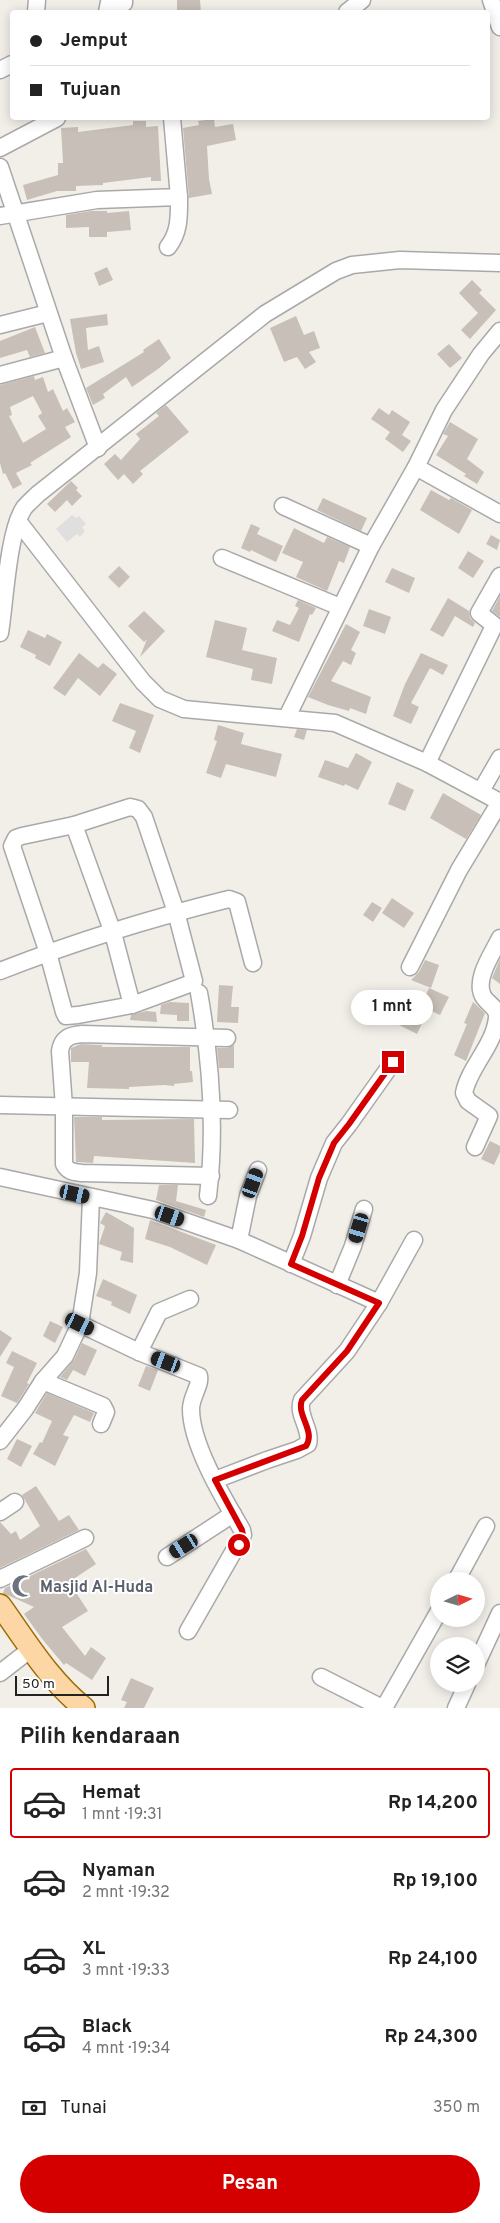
<!DOCTYPE html>
<html lang="id">
<head>
<meta charset="utf-8">
<style>
	:root { --surface:#fff; --page:#f2f2f2; --text:#222; --muted:#767676; --line:#e0e0e0; --accent:#d40000 }
	body { margin:0; font-family:Overpass,sans-serif; background:var(--page); color:var(--text); height:100vh; display:flex; flex-direction:column; font-size:19px; white-space:nowrap }
	* { box-sizing:border-box; margin:0 }
	p { font-size:16px; color:var(--muted) }
	.icon { flex:none; width:28px; height:28px; fill:none; stroke:currentColor; stroke-width:2; stroke-linecap:round; stroke-linejoin:round }
	.map { position:relative; height:1708px; overflow:hidden }
	.details { display:flex; flex-direction:column; background:var(--surface); flex:1 }
	.details>* { flex:none }
	.hud { position:absolute; left:10px; top:10px; width:480px; height:110px; border-radius:5px; box-shadow:0 2px 12px #0003; display:grid; align-content:center; height:110px; padding:0 20px; background:var(--surface) }
	.needle { width:32px; rotate:85deg }
	.fabs { position:absolute; left:430px; top:1572px; display:grid; gap:10px }
	.fabs a { display:grid; place-items:center; width:55px; height:55px; border-radius:50%; background:var(--surface); box-shadow:0 2px 12px #0003; font-size:25px }
	.scale { position:absolute; left:15px; bottom:12px; width:94px; box-sizing:border-box; padding-left:5px; border:2px solid #222; border-top:0; font-size:14px; line-height:18px; white-space:nowrap; color:#222; -webkit-text-stroke:4px #fff; paint-order:stroke }
	.end { position:absolute; width:22px; height:22px; margin:-11px; border:6px solid #d40000; background:#fff; box-shadow:0 0 0 2px #fff }
	.from { border-radius:50% }
	.bubble { position:absolute; height:35px; border-radius:18px; background:var(--surface); box-shadow:0 2px 12px #0003; font-size:16px; font-weight:700; line-height:35px; text-align:center }
	.car { position:absolute; width:15px; height:30px; margin:-15px -8px; border-radius:6px; box-shadow:0 0 4px 1px #0007; background:linear-gradient(#222 24%,#8ab4d8 0 40%,#222 0 76%,#8ab4d8 0 86%,#222 0) }
	.hud b { display:flex; align-items:center; gap:18px; height:48px; font-size:19px }
	.hud b+b { border-top:1px solid var(--line) }
	.hud i { width:12px; height:12px; background:var(--text) }
	ul { padding:0; list-style:none }
	li { display:flex; align-items:center; gap:15px; height:70px; margin:0 10px 8px; padding:0 10px; border:2px solid transparent; border-radius:5px }
	li div { flex:1 }
	li b { display:block; font-size:19px }
	li em { font-style:normal; font-weight:700 }
	li.active { border-color:var(--accent) }
	li>.icon { width:45px; height:45px; stroke-width:1.5 }
	h2 { padding:0 20px; font-size:22px; line-height:60px }
	.pay { display:flex; align-items:center; gap:12px; height:55px; padding:0 20px; font-size:19px }
	.pay p { margin-inline-start:auto }
	.primary-button { display:flex; gap:10px; margin-top:auto; padding:10px 20px }
	.primary-button a { flex:1; height:58px; border-radius:30px; background:var(--accent); color:#fff; font-size:20px; font-weight:700; line-height:58px; text-align:center }
	.map>svg:first-child { display:block }
	.residential { fill:#e0dfdf }
	.building { fill:#c7bfb8; fill-rule:evenodd }
	.lines { fill:none; stroke-linecap:round; stroke-linejoin:round }
	.minor-casing { stroke:#a9a9a9; stroke-width:19 }
	.major-casing { stroke:#a06b00; stroke-width:24 }
	.minor { stroke:#fff; stroke-width:16 }
	.major { stroke:#fcd6a4; stroke-width:21 }
	.route { stroke:#d40000; stroke-width:6 }
	.labels { text-anchor:middle; stroke-width:4; stroke-linejoin:round; paint-order:stroke }
	.worship-label { font-size:16px; font-weight:bold; fill:#5b616d; stroke:#fff; text-anchor:start }
</style>
</head>
<body>
<div class="map">
<svg width="500" height="1708" viewBox="0 0 500 1708">
	<rect width="100%" height="100%" fill="#f2efe9"/>
	<path class="residential" d="M72,515l4,3 3,-2 7,8 -4,3 3,4 -5,6 -3,-3 -10,8 -11,-13z"/>
	<g class="building">
		<path d="M177,0h23l1,12h-24z"/>
		<path d="M214,119l1,8 18,-3 3,16 -29,6 2,33 3,15 -23,4 -6,-70 16,-3 -1,-4z"/>
		<path d="M133,121h13v6l12,-1 3,55h-10v-4l-48,6v2l-27,1v5h-19l-30,9 -4,-15 35,-10v-12h5l-2,-35 17,-1v5l55,-7z"/>
		<path d="M91,211h16v2l22,-2 2,19 -24,2v5h-18v-10l-23,1v-13z"/>
		<path d="M107,267l6,13 -14,6 -5,-13z"/>
		<path d="M472,280l10,10 -3,3 17,17 -26,29 -9,-9 17,-17 -19,-20z"/>
		<path d="M107,314l1,11 -22,3 2,22 11,-4 5,16 -23,7 -5,-16 -6,-34z"/>
		<path d="M296,316l8,19 10,-4 6,17 -11,4 7,10 -11,7 -8,-12 -13,5 -14,-34z"/>
		<path d="M35,327l10,26 -15,4 -3,-7 -27,8v-17z"/>
		<path d="M159,339l12,19 -13,11 -26,18 -6,-10 -23,17 2,4 -12,7 -7,-17 58,-36 -1,-2z"/>
		<path d="M449,344l13,14 -12,10 -13,-14z"/>
		<path d="M34,376l1,4 8,-3 5,15 5,-3 10,22 4,-3 8,14 -10,5 6,10 -41,26 2,2 -16,8 6,11 -9,5 -8,-16 -2,1 -3,-11v-78zM33,396l9,17 -4,3 8,13 -23,14 -14,-27 3,-1 -2,-8z"/>
		<path d="M166,405l23,27 -49,39 3,3 -10,10 -9,-10 -6,6 -14,-16 11,-10 6,6 19,-21 -4,-5 23,-18 -3,-3z"/>
		<path d="M379,408l10,7 3,-5 18,12 -8,13 9,6 -8,11 -18,-13 5,-7 -19,-13z"/>
		<path d="M450,422l28,17 -11,20 17,13 -7,12 -13,-8 2,-2 -30,-19 12,-19 -5,-2z"/>
		<path d="M71,481l7,7 -2,2 6,6 -10,10 -5,-6 -12,12 -8,-8z"/>
		<path d="M431,490l18,10 2,-2 21,12 -13,24 -39,-24z"/>
		<path d="M323,498l44,20 -6,13 -44,-21z"/>
		<path d="M251,524l9,4 -3,6 26,12 -7,16 -25,-12 -1,2 -9,-4z"/>
		<path d="M294,528l30,15 3,-6 23,10 -6,16 -5,-2 -12,30 -31,-14 7,-15 -21,-9z"/>
		<path d="M491,535l9,5 -3,10 -11,-6z"/>
		<path d="M468,551l16,10 -11,17 -15,-10z"/>
		<path d="M119,566l11,11 -11,11 -11,-11z"/>
		<path d="M392,568l23,10 -6,15 -24,-11z"/>
		<path d="M500,596v21l-8,-6z"/>
		<path d="M448,598l21,13 1,7 5,5 -2,4 -18,-11 -12,21 -13,-7z"/>
		<path d="M298,600l18,8 -4,7 -2,-1 -11,28 -27,-11 5,-11 13,5 9,-17 -4,-2z"/>
		<path d="M369,609l22,8 -6,17 -22,-8z"/>
		<path d="M144,611l21,20 -25,26 7,-18 -3,3 -16,-16z"/>
		<path d="M215,620l32,8 -5,22 35,8 -5,26 -21,-4 2,-11 -47,-12z"/>
		<path d="M346,624l14,8 -9,18 5,3 -5,12 -8,-4 -12,20 40,16 -5,17 -16,-6 -1,3 -21,-6 -20,-8z"/>
		<path d="M28,630l17,8 2,-4 15,8 -12,24 -15,-8 1,-3 -16,-8z"/>
		<path d="M79,653l19,15 5,-5 14,11 -17,22 -22,-18 -13,18 -12,-8z"/>
		<path d="M421,653l27,12 -5,10 -13,-7 -19,35 8,4 -8,17 -18,-8 12,-32z"/>
		<path d="M120,703l34,12 -14,38 -11,-5 7,-17 -24,-10z"/>
		<path d="M218,725l26,8 -3,11 41,10 -6,23 -50,-13 -5,14 -15,-5 11,-32 -3,-1z"/>
		<path d="M297,729l10,1 -3,10 -10,-3z"/>
		<path d="M356,753l16,9 -14,28 -13,-6 -1,2 -26,-9 7,-17 23,8z"/>
		<path d="M397,782l17,8 -9,21 -17,-7z"/>
		<path d="M443,793l38,22 -15,24 -36,-21z"/>
		<path d="M392,898l22,15 -10,15 -22,-15z"/>
		<path d="M372,902l10,6 -9,14 -10,-7z"/>
		<path d="M500,959v25l-8,-6z"/>
		<path d="M425,960l14,5 -8,23 -20,-8 8,-8z"/>
		<path d="M219,985l14,1 -2,21h8l-1,16 -21,-1z"/>
		<path d="M429,988l20,9 -9,18 -19,-9z"/>
		<path d="M170,1002l19,1v18h-12v-6l-17,-1 1,-9z"/>
		<path d="M473,1002l12,11 -19,48 -12,-6 13,-31 -3,-1z"/>
		<path d="M402,1008l22,11 -7,15 -22,-11z"/>
		<path d="M146,1011l10,1 1,10 -27,-2 1,-5z"/>
		<path d="M81,1044l21,1v2h88v24h2l1,11 -19,2v2l-10,-1 -35,2v2l-42,-1 2,-26h-18v-14z"/>
		<path d="M234,1045v23h-15l-2,-20h10z"/>
		<path d="M74,1117h28v3l92,-1 1,44 -101,-7 -1,7 -17,-1z"/>
		<path d="M490,1141l10,5v6l-6,13 -13,-6z"/>
		<path d="M159,1185h19l-2,16 30,9 -2,7 -48,-17z"/>
		<path d="M106,1212l28,16 -1,35 -13,-3 2,-8 -23,-8 6,-18 -5,-3z"/>
		<path d="M150,1220l66,25 -9,20 -37,-18 -25,-8z"/>
		<path d="M103,1279l34,16 -7,19 -19,-9 1,-3 -16,-6z"/>
		<path d="M50,1321l13,6 -8,16 -12,-7z"/>
		<path d="M0,1330l12,8 -12,19z"/>
		<path d="M82,1343l15,7 -12,26 -12,-6 -6,10 -7,-3 14,-17z"/>
		<path d="M12,1351l25,12 -10,20 2,1 -12,19 -16,-7 13,-29 -8,-4z"/>
		<path d="M146,1366l12,4 -8,21 -12,-5z"/>
		<path d="M47,1393l47,20 -4,9 -16,-7 -11,20 6,2 -14,29 -22,-12 7,-12 2,1 10,-22 -17,-8z"/>
		<path d="M17,1439l15,7 -11,21 -14,-8z"/>
		<path d="M36,1486l23,35 10,-6 10,15 -79,38v-46l11,12 5,-3 4,9 20,-14 -18,-31z"/>
		<path d="M86,1549l10,15 -27,18 19,29 -26,16 23,29 6,-9 15,11 -14,22 -26,-17 -2,2 -21,-25 -19,-26 10,-7 -31,-14 2,-5z"/>
		<path d="M131,1678l23,10 -10,20h-20l3,-6 -6,-2z"/>
	</g>
	<g class="lines">
		<defs>
			<g id="minor">
				<path d="M491,0l9,27"/>
				<path d="M36,12l1,-12"/>
				<path d="M107,12l2,-10 15,1v-3"/>
				<path d="M347,12l15,-12"/>
				<path d="M0,70l12,-6"/>
				<path d="M0,148l57,-30"/>
				<path d="M0,167l64,191 34,90"/>
				<path d="M0,216l97,-16 82,-3 -7,-79"/>
				<path d="M168,247c12,-15 11,-32 11,-50"/>
				<path d="M0,325l48,-12"/>
				<path d="M0,375l64,-17"/>
				<path d="M416,467l84,47"/>
				<path d="M283,506l88,40"/>
				<path d="M18,521l125,161 17,17 24,10 151,14 92,40 73,39 -41,68 -49,97"/>
				<path d="M222,558l118,49"/>
				<path d="M0,633c5,-31 8,-101 24,-125 4,-5 10,-10 14,-14l227,-180 71,-43 16,-6 48,-5 100,3"/>
				<path d="M287,717l84,-171 45,-79 28,-57 37,-56 19,-23"/>
				<path d="M427,763l65,-133 2,-5 -15,-12 21,-37"/>
				<path d="M481,791l19,-33"/>
				<path d="M130,807l8,2 6,8 32,95 18,69 -2,2 -60,22 -54,10 -12,1 -2,-4 -16,-59 -36,-107 4,-8 6,-2 52,-11z"/>
				<path d="M74,825l39,108 19,72"/>
				<path d="M0,971c74,-29 152,-53 229,-72l8,3 16,61"/>
				<path d="M199,993c12,67 17,136 9,203"/>
				<path d="M0,1105l229,5"/>
				<path d="M475,1147l14,-31 -21,-15 -4,-8c5,-26 30,-47 33,-75 1,-11 -10,-14 -14,-22 -9,-17 10,-43 17,-58"/>
				<path d="M211,1176l-129,-3c-8,-1 -14,-1 -18,-9v-57l-4,-56c2,-13 10,-16 22,-17l145,4"/>
				<path d="M0,1177l153,33 86,30 140,63"/>
				<path d="M239,1240l9,-44 10,-26"/>
				<path d="M291,1264l11,-28 17,-58 15,-35 15,-19 44,-62"/>
				<path d="M337,1285l16,-39 11,-37"/>
				<path d="M80,1324l59,28 60,24c2,9 -8,21 -8,33 0,36 33,90 51,121l1,5 -55,96"/>
				<path d="M139,1352l20,-40 31,-13"/>
				<path d="M43,1381l60,25 3,6 -5,12"/>
				<path d="M0,1441l25,-32 18,-28 22,-25 15,-32 8,-51 3,-75"/>
				<path d="M215,1480l52,-20 30,-10 11,-6c4,-15 -12,-30 -6,-44l45,-49 32,-48 35,-63"/>
				<path d="M0,1512l15,-10"/>
				<path d="M167,1557l66,-43"/>
				<path d="M0,1579l85,-41"/>
				<path d="M456,1581l30,-55"/>
				<path d="M476,1665l24,-52"/>
				<path d="M0,1673l31,-24"/>
				<path d="M321,1677l61,31"/>
				<path d="M384,1708l55,-97"/>
				<path d="M456,1708l11,-24"/>
			</g>
			<path id="major" d="M0,1605c26,36 49,75 84,103"/>
		</defs>
		<use href="#minor" class="minor-casing"/>
		<use href="#major" class="major-casing"/>
		<use href="#minor" class="minor"/>
		<use href="#major" class="major"/>
	</g>
	<g class="lines">
		<path class="route" d="M239,1545l4,-10 -1,-5 -27,-50 91,-34c10,-15 -10,-31 -4,-46l45,-49 32,-48 -88,-39 11,-28 17,-58 15,-35 15,-19 44,-62"/>
	</g>
	<defs>
		<symbol id="mosque-bare" viewBox="-9 -9 18 18"><path d="M3.5-4.9A6 6 0 1 0 3.5 4.9A5 5 0 1 1 3.5-4.9Z" fill="#6b7280" stroke="#fff" stroke-width="2.5" paint-order="stroke"/></symbol>
	</defs>
	<g fill-rule="evenodd">
		<use href="#mosque-bare" x="7" y="1570" width="32" height="32"/>
	</g>
	<g class="labels">
		<g class="worship-label">
			<text x="40" y="1592">Masjid Al-Huda</text>
		</g>
	</g>
</svg>
<div class="fabs">
<a><svg class="needle" viewBox="-14 -14 28 28"><path d="M0-13l5 13h-10z" fill="#e53935"/><path d="M0 13l5-13h-10z" fill="#767676"/></svg></a>
<a><svg class="icon" aria-label="layers" viewBox="0 0 24 24"><path d="M12 4l9 5-9 5-9-5zM3 14l9 5 9-5"/></svg></a>
</div>
<div class="scale">50 m</div>
<i class="end from" style="left:239px;top:1545px"></i>
<i class="end" style="left:393px;top:1062px"></i>
<div class="bubble" style="left:351px;top:990px;width:82px">1 mnt</div>
<i class="car" style="left:253px;top:1183px;rotate:20deg"></i>
<i class="car" style="left:75px;top:1194px;rotate:103deg"></i>
<i class="car" style="left:170px;top:1216px;rotate:109deg"></i>
<i class="car" style="left:359px;top:1228px;rotate:197deg"></i>
<i class="car" style="left:80px;top:1324px;rotate:116deg"></i>
<i class="car" style="left:166px;top:1362px;rotate:291deg"></i>
<i class="car" style="left:184px;top:1546px;rotate:238deg"></i>
<div class="hud">
<b><i class="from"></i>Jemput</b>
<b><i></i>Tujuan</b>
</div>
</div>
<section class="details">
<h2>Pilih kendaraan</h2>
<ul>
<li class="active"><svg class="icon" aria-label="car" viewBox="0 0 24 24"><path d="M5 17H2v-5l4-1 3-4h7l3 4 3 1v5h-3M9 17h6M6 11h13"/><circle cx="7" cy="17" r="2"/><circle cx="17" cy="17" r="2"/></svg><div><b>Hemat</b><p>1 mnt · 19:31</p></div><em>Rp 14,200</em></li>
<li><svg class="icon" aria-label="car" viewBox="0 0 24 24"><path d="M5 17H2v-5l4-1 3-4h7l3 4 3 1v5h-3M9 17h6M6 11h13"/><circle cx="7" cy="17" r="2"/><circle cx="17" cy="17" r="2"/></svg><div><b>Nyaman</b><p>2 mnt · 19:32</p></div><em>Rp 19,100</em></li>
<li><svg class="icon" aria-label="car" viewBox="0 0 24 24"><path d="M5 17H2v-5l4-1 3-4h7l3 4 3 1v5h-3M9 17h6M6 11h13"/><circle cx="7" cy="17" r="2"/><circle cx="17" cy="17" r="2"/></svg><div><b>XL</b><p>3 mnt · 19:33</p></div><em>Rp 24,100</em></li>
<li><svg class="icon" aria-label="car" viewBox="0 0 24 24"><path d="M5 17H2v-5l4-1 3-4h7l3 4 3 1v5h-3M9 17h6M6 11h13"/><circle cx="7" cy="17" r="2"/><circle cx="17" cy="17" r="2"/></svg><div><b>Black</b><p>4 mnt · 19:34</p></div><em>Rp 24,300</em></li>
</ul>
<div class="pay"><svg class="icon" aria-label="cash" viewBox="0 0 24 24"><path d="M3 7h18v10H3z"/><circle cx="12" cy="12" r="2"/></svg>Tunai<p>350 m</p></div>
<div class="primary-button"><a>Pesan</a></div>
</section>
</body>
</html>
